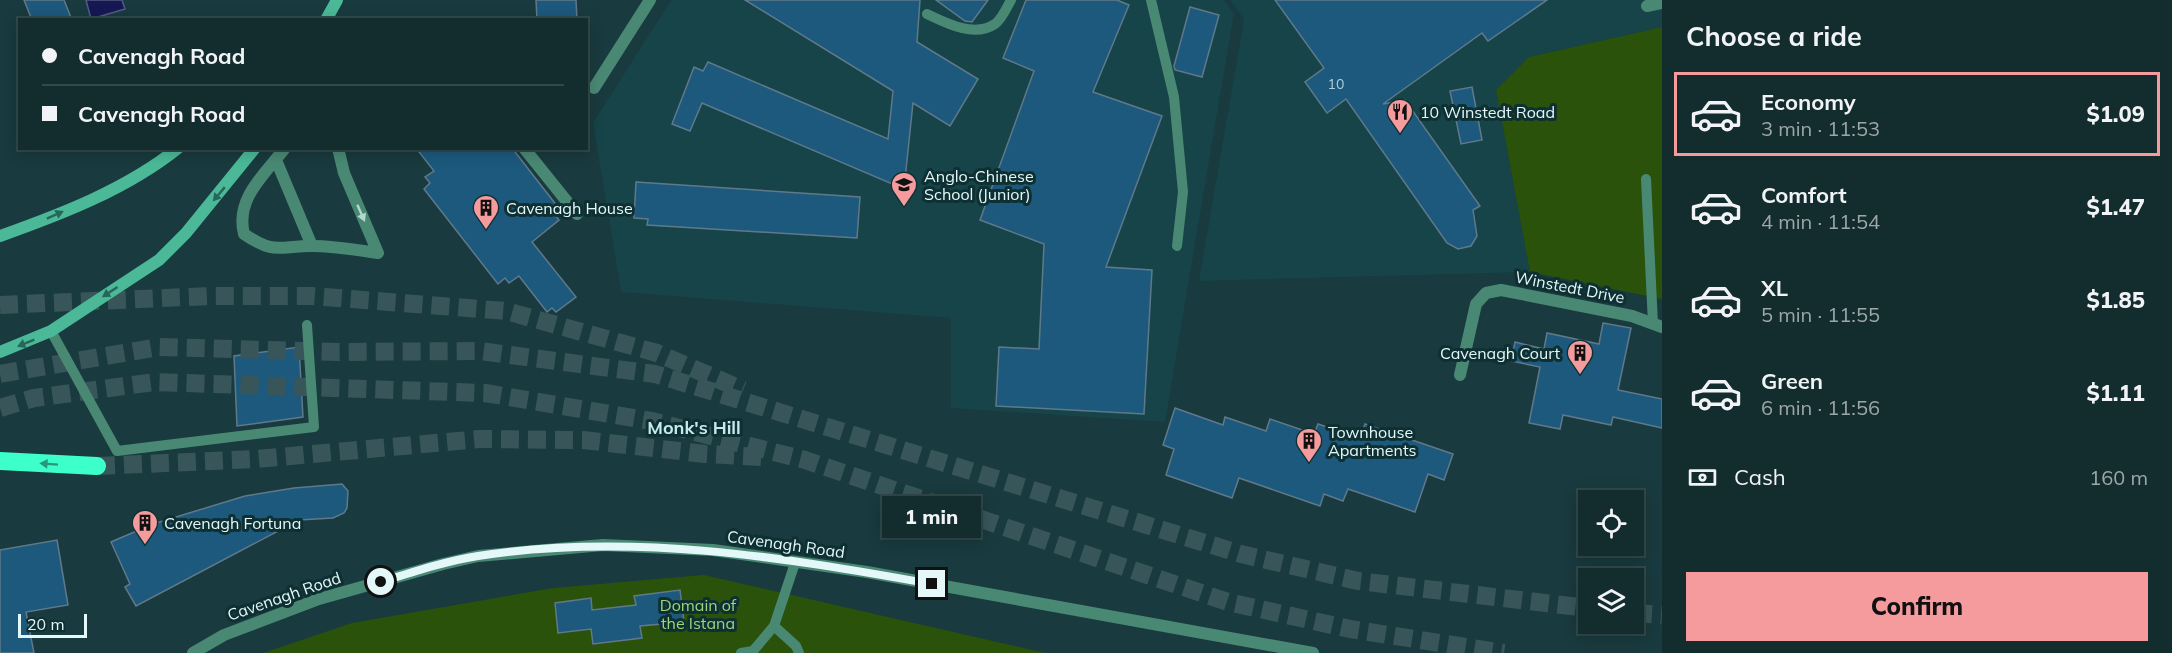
<!DOCTYPE html>
<html lang="en">
<head>
<meta charset="utf-8">
<style>
	:root { --surface:#132c2e; --page:#1c3436; --text:#f1f3f6; --muted:#9da7aa; --line:#32484a; --accent:#f59b9d }
	body { margin:0; font-family:Mulish,sans-serif; background:var(--page); color:var(--text); height:100vh; display:flex; flex-direction:column; font-size:22px; white-space:nowrap }
	* { box-sizing:border-box; margin:0 }
	p { font-size:20px; color:var(--muted) }
	.icon { flex:none; width:33px; height:33px; fill:none; stroke:currentColor; stroke-width:2; stroke-linecap:round; stroke-linejoin:round }
	.map { position:relative; flex:1; overflow:hidden }
	.sheet { display:flex; flex-direction:column; background:var(--surface); width:510px }
	.sheet>* { flex:none }
	.guide { position:absolute; left:18px; top:18px; width:570px; height:132px; border-radius:0px; box-shadow:0 3px 15px #0003,0 0 0 2px var(--line); display:grid; align-content:center; height:132px; padding:0 24px; background:var(--surface) }
	.tools { position:absolute; left:1578px; top:490px; display:grid; gap:12px }
	.tools a { display:grid; place-items:center; width:66px; height:66px; border-radius:0px; background:var(--surface); box-shadow:0 3px 15px #0003,0 0 0 2px var(--line); font-size:30px }
	.scale { position:absolute; left:18px; bottom:15px; width:69px; box-sizing:border-box; padding-left:6px; border:3px solid #e5f8f9; border-top:0; font-size:16px; line-height:21px; white-space:nowrap; color:#e5f8f9; -webkit-text-stroke:4px #0e3033; paint-order:stroke }
	.end { position:absolute; width:27px; height:27px; margin:-14px; border:8px solid #e5f8f9; background:#111; box-shadow:0 0 0 3px #111 }
	.from { border-radius:50% }
	.bubble { position:absolute; height:42px; border-radius:0px; background:var(--surface); box-shadow:0 3px 15px #0003,0 0 0 2px var(--line); font-size:20px; font-weight:800; line-height:42px; text-align:center }
	.guide b { display:flex; align-items:center; gap:21px; height:57px; font-size:22px }
	.guide b+b { border-top:2px solid var(--line) }
	.guide i { width:15px; height:15px; background:var(--text) }
	ul { padding:0; list-style:none }
	li { display:flex; align-items:center; gap:18px; height:84px; margin:0 12px 9px; padding:0 12px; border:3px solid transparent; border-radius:0px }
	li div { flex:1 }
	li b { display:block; font-size:22px }
	li em { font-style:normal; font-weight:800 }
	li.on { border-color:var(--accent) }
	li>.icon { width:54px; height:54px; stroke-width:1.5 }
	h2 { padding:0 24px; font-size:27px; line-height:72px }
	.pay { display:flex; align-items:center; gap:15px; height:66px; padding:0 24px; font-size:22px }
	.pay p { margin-inline-start:auto }
	.primary-button { display:flex; gap:12px; margin-top:auto; padding:12px 24px }
	.primary-button a { flex:1; height:69px; border-radius:0px; background:var(--accent); color:#111; font-size:24px; font-weight:800; line-height:69px; text-align:center }
	main { display:flex; flex:1; min-height:0 }
	.map>svg:first-child { display:block }
	.built { fill:#164448 }
	.green { fill:#2b520b }
	.water { fill:#151853; stroke:#535b85; stroke-width:1.5 }
	.building { fill:#1c597d; stroke:#60798a; stroke-width:1.5 }
	.lines { fill:none; stroke-linecap:round; stroke-linejoin:round }
	.motorway-tunnel { stroke:#38565a; stroke-width:18; stroke-dasharray:18 9; stroke-linecap:butt }
	.service { stroke:#498974; stroke-width:10 }
	.minor { stroke:#498974; stroke-width:12 }
	.tertiary { stroke:#498974; stroke-width:12 }
	.secondary { stroke:#4bb997; stroke-width:12 }
	.motorway { stroke:#3cffca; stroke-width:18 }
	.oneway { fill:#26675b }
	.oneway2 { fill:#b6d7d1 }
	.oneway3 { fill:#25987e }
	.route { stroke:#e5f8f9; stroke-width:8 }
	.labels { text-anchor:middle; stroke-width:6; stroke-linejoin:round; paint-order:stroke }
	.number-label { font-size:14px; fill:#b3d0da }
	.poi-label { font-size:16px; fill:#e5f8f9; stroke:#0e3033; text-anchor:start }
	.street-label { font-size:16px; fill:#e5f8f9; stroke:#0e3033 }
	.park-label { font-size:16px; fill:#9cd67a; stroke:#0e3033 }
	.neighbourhood-label { font-size:18px; font-weight:bold; fill:#c5eaee; stroke:#0e3033 }
</style>
</head>
<body>
<main>
<div class="map">
<svg width="1662" height="653" viewBox="0 0 1662 653">
	<rect width="100%" height="100%" fill="#193a3e"/>
	<g class="built">
		<path d="M671,0h553l10,13 -69,409 -214,-14v-90l-330,-26 -28,-169z"/>
		<path d="M1230,0h432v27l-133,30 -33,33 34,182 -331,9 45,-262z"/>
	</g>
	<g class="green">
		<path d="M1662,27v272l-132,-27 -34,-182 33,-33z"/>
		<path d="M704,575l341,78h-782l89,-30 201,-35z"/>
	</g>
	<path class="water" d="M86,0h36l3,9 -34,10z"/>
	<g class="building">
		<path d="M24,0h40l8,20h-40z"/>
		<path d="M536,0h40l1,20h-40z"/>
		<path d="M745,0h175l-3,42 61,37 -28,47 -37,-23 -9,86 -202,-86 -12,28 -18,-7 22,-57 9,4 5,-9 180,77 5,-48z"/>
		<path d="M936,0h52l-16,22 -7,-1z"/>
		<path d="M1026,0h91l12,5 -36,87 69,24 -56,151 46,3 -8,144 -148,-8 3,-59 40,2 5,-105 -64,-24 54,-149 -31,-13z"/>
		<path d="M1275,0h272l-59,41 -6,-8 -99,71 22,-4 75,106 -7,4 4,26 -6,10 -13,3 -11,-6 -101,-144 -19,14 -22,-31 19,-14z"/>
		<path d="M1190,7l29,8 -17,62 -27,-7 -1,-4z"/>
		<path d="M1472,87l10,53 -21,4 -11,-53z"/>
		<path d="M416,148h96l49,63 -5,5 3,4 -27,22 44,55 -20,15 -4,-4 -5,4 -28,-36 -10,7 -4,-5 -7,6 -74,-95 6,-6 -5,-6 9,-6z"/>
		<path d="M636,182l224,15 -3,41 -210,-13 1,-6 -14,-1z"/>
		<path d="M1603,323l28,5 -13,62 44,9v29l-49,-11 -2,8 -48,-10 -3,14 -31,-6 11,-56 -29,-6 4,-19 29,7 3,-16 52,11z"/>
		<path d="M299,347l4,70 -66,9 -3,-70z"/>
		<path d="M1175,408l48,17 2,-8 41,14 4,-12 44,15 4,-10 42,14 5,-14 88,30 -9,26 -16,-6 -13,38 -67,-23 -5,12 -19,-7 -4,12 -81,-28 -7,20 -66,-23 8,-26 -11,-4z"/>
		<path d="M342,484l6,7 -1,17 -3,5 -11,5 -34,2 -163,86 -11,-19 5,-3 -19,-42 42,-18 92,-28 49,-8z"/>
		<path d="M57,540l11,65 -42,7 8,41h-34v-103z"/>
		<path d="M680,590l4,32 -44,4 2,12 -49,6 -2,-15 -33,4 -3,-30 36,-5 1,12 44,-5 -2,-9z"/>
	</g>
	<g class="lines">
		<g class="motorway-tunnel">
			<path d="M0,305l212,-9h100l194,15 151,42 86,37"/>
			<path d="M0,374l159,-27 179,5 142,-1 175,23 586,180 117,27 230,27"/>
			<path d="M0,408l34,-10 121,-16 330,11 167,28 153,39 423,142 122,27 154,24"/>
			<path d="M97,466l160,-7 223,-20 103,1 122,14 57,3"/>
			<path d="M1634,613l28,2"/>
		</g>
		<g class="service">
			<path d="M1151,0l23,97 9,95 -6,54"/>
			<path d="M927,14c19,9 47,24 68,10 7,-5 12,-17 16,-24"/>
			<path d="M1646,179l7,145"/>
			<path d="M51,331l66,120 197,-24 -7,-102"/>
			<path d="M774,626l22,20 3,7"/>
			<path d="M741,653l12,-2 21,-25 21,-63"/>
		</g>
		<g class="minor">
			<path d="M1647,6l15,-3"/>
			<path d="M594,88l56,-88"/>
			<path d="M285,148c-21,27 -50,51 -41,86 31,21 34,12 68,12 21,0 45,4 66,7l-34,-80 -6,-25"/>
			<path d="M524,148l53,66"/>
			<path d="M276,160l36,86"/>
			<path d="M1460,375l16,-71 10,-11 15,-3 131,26 30,11"/>
		</g>
		<path class="tertiary" d="M193,653l31,-18 95,-36 124,-35 35,-8 125,-11 110,5 154,22 446,81"/>
		<g class="secondary">
			<path d="M326,20l11,-20"/>
			<path d="M0,236c62,-22 127,-47 178,-88"/>
			<path d="M0,352l51,-21 108,-71 27,-27 69,-85"/>
		</g>
		<path class="motorway" d="M0,461l97,5"/>
	</g>
	<defs><path id="oneway-solid" d="M-6-.8H1V-3.2L6.5 0L1 3.2V.8H-6Z" transform="scale(1.5)"/></defs>
	<g class="oneway">
		<use href="#oneway-solid" transform="translate(219 194) rotate(130)"/>
		<use href="#oneway-solid" transform="translate(55 215) rotate(-24)"/>
		<use href="#oneway-solid" transform="translate(110 292) rotate(147)"/>
		<use href="#oneway-solid" transform="translate(26 343) rotate(158)"/>
	</g>
	<use class="oneway2" href="#oneway-solid" transform="translate(361 213) rotate(66)"/>
	<use class="oneway3" href="#oneway-solid" transform="translate(49 464) rotate(-176)"/>
	<g class="lines">
		<path class="route" d="M381,582c32,-10 65,-21 97,-26 152,-24 304,1 454,28"/>
	</g>
	<defs>
		<symbol id="restaurant-pin" viewBox="-11 -11 22 30"><path d="M0 17L-7.5 6A9.5 9.5 0 1 1 7.5 6Z" fill="#f59b9d" stroke="#0e3033"/><path d="M-5-6h1v4h1v-4h1v4h1v-4h1v5L-1.5 .5V6h-2V.5L-5-1ZM5-6V6H3V1.5H1.5Q1.5-4 5-6Z" fill="#111"/></symbol>
		<symbol id="school-pin" viewBox="-11 -11 22 30"><path d="M0 17L-7.5 6A9.5 9.5 0 1 1 7.5 6Z" fill="#f59b9d" stroke="#0e3033"/><path d="M0-5L7-2L0 1L-7-2ZM-4 1L0 2.5L4 1V4Q0 6-4 4Z" fill="#111"/></symbol>
		<symbol id="building-pin" viewBox="-11 -11 22 30"><path d="M0 17L-7.5 6A9.5 9.5 0 1 1 7.5 6Z" fill="#f59b9d" stroke="#0e3033"/><path d="M-4-6H4V6H1V3H-1V6H-4ZM-2.5-4.3h1.7v1.8h-1.7ZM.8-4.3h1.7v1.8H.8ZM-2.5-1h1.7V.8h-1.7ZM.8-1h1.7V.8H.8Z" fill="#111"/></symbol>
	</defs>
	<g fill-rule="evenodd">
		<use href="#restaurant-pin" x="1385" y="97" width="30" height="40"/>
		<use href="#school-pin" x="889" y="170" width="30" height="40"/>
		<use href="#building-pin" x="471" y="193" width="30" height="40"/>
		<use href="#building-pin" x="1565" y="338" width="30" height="40"/>
		<use href="#building-pin" x="1294" y="426" width="30" height="40"/>
		<use href="#building-pin" x="130" y="508" width="30" height="40"/>
	</g>
	<g class="labels">
		<g class="number-label">
			<text x="1336" y="89">10</text>
		</g>
		<g class="poi-label">
			<text x="1420" y="118">10 Winstedt Road</text>
			<text x="924" y="182">Anglo-Chinese<tspan x="924" dy="18">School (Junior)</tspan></text>
			<text x="506" y="214">Cavenagh House</text>
			<text x="1560" y="359" text-anchor="end">Cavenagh Court</text>
			<text x="1328" y="438">Townhouse<tspan x="1328" dy="18">Apartments</tspan></text>
			<text x="164" y="529">Cavenagh Fortuna</text>
		</g>
		<g class="street-label">
			<text transform="translate(1570 287) rotate(11)" y="6">Winstedt Drive</text>
			<text transform="translate(786 544) rotate(8)" y="6">Cavenagh Road</text>
			<text transform="translate(284 596) rotate(-19)" y="6">Cavenagh Road</text>
		</g>
		<g class="park-label">
			<text x="698" y="611">Domain of<tspan x="698" dy="18">the Istana</tspan></text>
		</g>
		<g class="neighbourhood-label">
			<text x="694" y="434">Monk's Hill</text>
		</g>
	</g>
</svg>
<div class="tools">
<a><svg class="icon" aria-label="locate" viewBox="0 0 24 24"><circle cx="12" cy="12" r="6"/><path d="M12 2v4M12 18v4M2 12h4M18 12h4"/></svg></a>
<a><svg class="icon" aria-label="layers" viewBox="0 0 24 24"><path d="M12 4l9 5-9 5-9-5zM3 14l9 5 9-5"/></svg></a>
</div>
<div class="scale">20 m</div>
<i class="end from" style="left:381px;top:582px"></i>
<i class="end" style="left:932px;top:584px"></i>
<div class="bubble" style="left:882px;top:496px;width:99px">1 min</div>
<div class="guide">
<b><i class="from"></i>Cavenagh Road</b>
<b><i></i>Cavenagh Road</b>
</div>
</div>
<section class="sheet">
<h2>Choose a ride</h2>
<ul>
<li class="on"><svg class="icon" aria-label="car" viewBox="0 0 24 24"><path d="M5 17H2v-5l4-1 3-4h7l3 4 3 1v5h-3M9 17h6M6 11h13"/><circle cx="7" cy="17" r="2"/><circle cx="17" cy="17" r="2"/></svg><div><b>Economy</b><p>3 min · 11:53</p></div><em>$1.09</em></li>
<li><svg class="icon" aria-label="car" viewBox="0 0 24 24"><path d="M5 17H2v-5l4-1 3-4h7l3 4 3 1v5h-3M9 17h6M6 11h13"/><circle cx="7" cy="17" r="2"/><circle cx="17" cy="17" r="2"/></svg><div><b>Comfort</b><p>4 min · 11:54</p></div><em>$1.47</em></li>
<li><svg class="icon" aria-label="car" viewBox="0 0 24 24"><path d="M5 17H2v-5l4-1 3-4h7l3 4 3 1v5h-3M9 17h6M6 11h13"/><circle cx="7" cy="17" r="2"/><circle cx="17" cy="17" r="2"/></svg><div><b>XL</b><p>5 min · 11:55</p></div><em>$1.85</em></li>
<li><svg class="icon" aria-label="car" viewBox="0 0 24 24"><path d="M5 17H2v-5l4-1 3-4h7l3 4 3 1v5h-3M9 17h6M6 11h13"/><circle cx="7" cy="17" r="2"/><circle cx="17" cy="17" r="2"/></svg><div><b>Green</b><p>6 min · 11:56</p></div><em>$1.11</em></li>
</ul>
<div class="pay"><svg class="icon" aria-label="cash" viewBox="0 0 24 24"><path d="M3 7h18v10H3z"/><circle cx="12" cy="12" r="2"/></svg>Cash<p>160 m</p></div>
<div class="primary-button"><a>Confirm</a></div>
</section>
</main>
</body>
</html>
